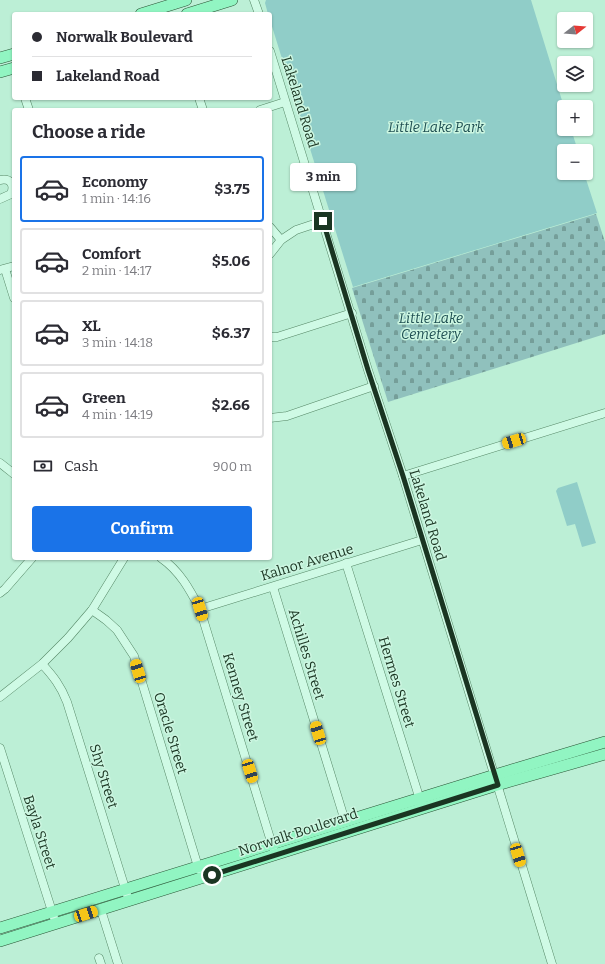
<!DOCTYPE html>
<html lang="en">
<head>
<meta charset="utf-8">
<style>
	:root { --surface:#fff; --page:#f7f7f7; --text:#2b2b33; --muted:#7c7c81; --line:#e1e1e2; --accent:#1a73e8 }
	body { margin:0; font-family:Bitter,serif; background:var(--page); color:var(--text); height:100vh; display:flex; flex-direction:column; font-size:15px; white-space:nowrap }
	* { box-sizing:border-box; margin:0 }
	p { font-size:13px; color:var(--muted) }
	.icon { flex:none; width:22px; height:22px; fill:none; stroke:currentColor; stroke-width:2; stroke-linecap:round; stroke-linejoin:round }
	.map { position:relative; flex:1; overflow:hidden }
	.side { position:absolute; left:12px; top:108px; width:260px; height:452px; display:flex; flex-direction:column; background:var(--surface); border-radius:4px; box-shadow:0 1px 3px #0004 }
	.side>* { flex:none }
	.guide { position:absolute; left:12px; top:12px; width:260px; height:88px; border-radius:4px; box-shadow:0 1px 3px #0004; display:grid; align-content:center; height:88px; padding:0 20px; background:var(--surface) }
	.needle { width:26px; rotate:73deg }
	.controls { position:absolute; left:557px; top:12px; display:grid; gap:8px }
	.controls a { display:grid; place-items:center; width:36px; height:36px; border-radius:4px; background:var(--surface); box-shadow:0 1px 3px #0004; font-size:20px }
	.end { position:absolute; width:18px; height:18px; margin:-9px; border:5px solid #1a3522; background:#fff; box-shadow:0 0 0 2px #fff }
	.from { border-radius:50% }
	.bubble { position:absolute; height:28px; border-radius:4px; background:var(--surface); box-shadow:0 1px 3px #0004; font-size:13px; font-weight:700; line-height:28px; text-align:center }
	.car { position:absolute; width:12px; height:24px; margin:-12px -6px; border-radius:5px; box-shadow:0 0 3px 1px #0007; background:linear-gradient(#f5c518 24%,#345 0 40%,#f5c518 0 76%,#345 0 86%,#f5c518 0) }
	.guide b { display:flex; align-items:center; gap:14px; height:38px; font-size:15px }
	.guide b+b { border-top:1px solid var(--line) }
	.guide i { width:10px; height:10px; background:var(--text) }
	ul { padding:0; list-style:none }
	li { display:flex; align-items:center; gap:12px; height:66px; margin:0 8px 6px; padding:0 12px; border:2px solid var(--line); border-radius:4px }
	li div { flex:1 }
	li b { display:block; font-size:15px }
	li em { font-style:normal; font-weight:700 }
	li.current { border-color:var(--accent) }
	li>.icon { width:36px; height:36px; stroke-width:1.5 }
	h2 { padding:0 20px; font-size:18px; line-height:48px }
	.pay { display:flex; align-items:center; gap:10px; height:44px; padding:0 20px; font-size:15px }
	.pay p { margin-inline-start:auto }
	.cta { display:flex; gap:8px; margin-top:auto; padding:8px 20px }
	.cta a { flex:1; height:46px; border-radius:4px; background:var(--accent); color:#fff; font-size:16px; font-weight:700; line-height:46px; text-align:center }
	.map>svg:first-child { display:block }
	.cemetery { fill:url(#cemetery-stones) }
	.park { fill:#90cdc8 }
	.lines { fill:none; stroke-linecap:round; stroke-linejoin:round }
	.minor-casing { stroke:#558766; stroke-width:9 }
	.major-casing { stroke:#2a5435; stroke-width:12 }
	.minor { stroke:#cffae5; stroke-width:8 }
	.major { stroke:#91f5c2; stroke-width:11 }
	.route { stroke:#1a3522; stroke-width:5 }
	.labels { text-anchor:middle; stroke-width:3; stroke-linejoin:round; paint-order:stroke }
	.street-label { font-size:14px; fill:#1a3522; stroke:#ccf6e1 }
	.park-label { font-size:14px; font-style:italic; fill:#205053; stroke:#ccf6e1 }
</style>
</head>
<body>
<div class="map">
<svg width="605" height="964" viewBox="0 0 605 964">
	<defs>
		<pattern id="cemetery-stones" width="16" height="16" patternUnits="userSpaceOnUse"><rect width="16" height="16" fill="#90c1bd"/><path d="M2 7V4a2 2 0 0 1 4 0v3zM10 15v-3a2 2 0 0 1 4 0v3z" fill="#759e99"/></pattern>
	</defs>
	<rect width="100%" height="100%" fill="#bcefd6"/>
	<path class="cemetery" d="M596,214l9,28v92l-217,68 -36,-114z"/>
	<g class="park">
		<path d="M266,0h265l33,107v22h7l7,22h-14v22h20l13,40 -244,74 -83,-267v-6h-2l-3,-11z"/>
		<path d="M577,482l19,61 -14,4 -7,-23 -8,2 -11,-35 2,-3z"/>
	</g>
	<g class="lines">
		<defs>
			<g id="minor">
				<path d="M254,0l5,14"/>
				<path d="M270,51l98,319 35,106 149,488"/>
				<path d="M25,98l4,12"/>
				<path d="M199,98l4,12"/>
				<path d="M260,110l25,-8"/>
				<path d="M0,180c10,-2 15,4 11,14l-11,5"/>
				<path d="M270,227l11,13"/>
				<path d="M270,254l11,-14 15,-10 27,-9"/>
				<path d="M5,269l9,29"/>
				<path d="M0,270l14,-4"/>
				<path d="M270,337h7l75,-24"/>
				<path d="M270,418l17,-2 87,-30"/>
				<path d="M0,463l14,11"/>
				<path d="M403,476l202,-63"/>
				<path d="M161,558c19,13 29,32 39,51l73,239"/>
				<path d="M346,563l75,240"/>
				<path d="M273,587l72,234"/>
				<path d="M0,593l5,-4 27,-31"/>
				<path d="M200,609l222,-69"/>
				<path d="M92,610l14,10 11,10 17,26 65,214"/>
				<path d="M42,664c11,12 19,22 25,38l62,199"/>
				<path d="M0,697l42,-33 26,-26 24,-28 32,-52"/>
				<path d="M0,748l56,176"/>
				<path d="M101,910l17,54"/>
				<path d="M99,958l2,6"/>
			</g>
			<g id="major">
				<path d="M141,14l45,-14"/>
				<path d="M187,14l45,-14"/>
				<path d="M0,58l14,-4"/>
				<path d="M0,72l14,-4"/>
				<path d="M0,928l495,-153 110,-33"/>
				<path d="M0,941l497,-156 108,-31"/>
			</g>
		</defs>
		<use href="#minor" class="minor-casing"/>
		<use href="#major" class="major-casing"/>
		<use href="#minor" class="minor"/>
		<use href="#major" class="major"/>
	</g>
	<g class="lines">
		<path class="route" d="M212,875l286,-90 -95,-309 -35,-106 -45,-149"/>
	</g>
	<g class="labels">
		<g class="street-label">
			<text transform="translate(300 102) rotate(73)" y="5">Lakeland Road</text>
			<text transform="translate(428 515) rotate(73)" y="5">Lakeland Road</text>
			<text transform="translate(307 562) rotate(-17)" y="5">Kalnor Avenue</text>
			<text transform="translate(307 654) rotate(73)" y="5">Achilles Street</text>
			<text transform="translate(397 682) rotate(73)" y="5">Hermes Street</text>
			<text transform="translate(241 697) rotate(73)" y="5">Kenney Street</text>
			<text transform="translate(171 733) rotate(73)" y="5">Oracle Street</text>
			<text transform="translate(104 776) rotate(73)" y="5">Shy Street</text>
			<text transform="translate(40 832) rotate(72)" y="5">Bayla Street</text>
			<text transform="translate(298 832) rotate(-18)" y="5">Norwalk Boulevard</text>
		</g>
		<g class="park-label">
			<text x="436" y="132">Little Lake Park</text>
			<text x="431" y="323">Little Lake<tspan x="431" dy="16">Cemetery</tspan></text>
		</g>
	</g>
</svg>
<div class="controls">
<a><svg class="needle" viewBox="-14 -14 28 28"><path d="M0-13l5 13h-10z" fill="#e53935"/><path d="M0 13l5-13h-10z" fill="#7c7c81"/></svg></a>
<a><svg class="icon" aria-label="layers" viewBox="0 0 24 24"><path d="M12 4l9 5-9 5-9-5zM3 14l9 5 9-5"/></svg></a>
<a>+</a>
<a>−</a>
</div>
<i class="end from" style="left:212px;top:875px"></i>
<i class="end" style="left:323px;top:221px"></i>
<div class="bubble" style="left:290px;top:163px;width:66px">3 min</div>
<i class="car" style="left:514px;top:441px;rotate:253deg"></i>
<i class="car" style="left:200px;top:609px;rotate:163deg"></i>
<i class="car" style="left:138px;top:671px;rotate:343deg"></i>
<i class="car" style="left:318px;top:733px;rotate:343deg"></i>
<i class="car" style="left:250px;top:771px;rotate:163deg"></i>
<i class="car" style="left:518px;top:855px;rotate:163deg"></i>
<i class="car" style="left:86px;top:914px;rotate:72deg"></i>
<div class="guide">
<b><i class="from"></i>Norwalk Boulevard</b>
<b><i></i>Lakeland Road</b>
</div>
<section class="side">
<h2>Choose a ride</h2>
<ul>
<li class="current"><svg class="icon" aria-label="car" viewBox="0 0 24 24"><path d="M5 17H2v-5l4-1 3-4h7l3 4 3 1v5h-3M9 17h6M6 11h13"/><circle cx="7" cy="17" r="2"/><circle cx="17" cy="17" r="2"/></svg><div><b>Economy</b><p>1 min · 14:16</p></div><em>$3.75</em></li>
<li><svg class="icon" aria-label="car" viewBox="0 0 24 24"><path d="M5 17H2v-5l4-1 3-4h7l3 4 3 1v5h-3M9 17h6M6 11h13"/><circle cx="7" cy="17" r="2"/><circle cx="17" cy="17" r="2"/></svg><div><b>Comfort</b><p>2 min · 14:17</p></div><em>$5.06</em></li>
<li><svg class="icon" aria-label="car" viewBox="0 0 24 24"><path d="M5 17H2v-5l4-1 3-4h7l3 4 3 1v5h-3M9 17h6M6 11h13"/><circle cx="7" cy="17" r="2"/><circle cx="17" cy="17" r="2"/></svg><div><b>XL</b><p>3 min · 14:18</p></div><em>$6.37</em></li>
<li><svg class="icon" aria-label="car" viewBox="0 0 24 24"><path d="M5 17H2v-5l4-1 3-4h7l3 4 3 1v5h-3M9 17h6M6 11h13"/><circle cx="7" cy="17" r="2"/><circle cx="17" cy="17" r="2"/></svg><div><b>Green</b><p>4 min · 14:19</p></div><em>$2.66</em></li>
</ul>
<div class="pay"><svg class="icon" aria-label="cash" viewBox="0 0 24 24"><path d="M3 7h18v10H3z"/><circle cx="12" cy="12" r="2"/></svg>Cash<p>900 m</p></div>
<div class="cta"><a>Confirm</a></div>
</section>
</div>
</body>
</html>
